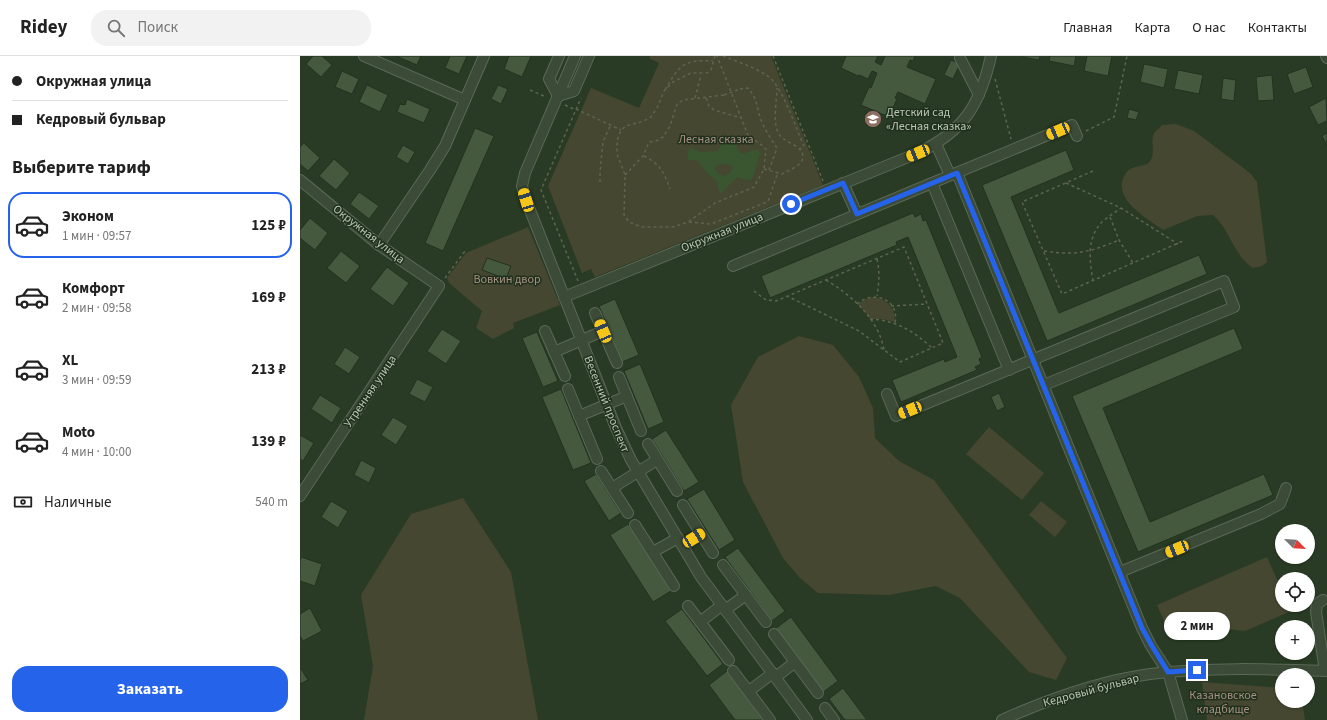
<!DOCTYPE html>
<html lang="ru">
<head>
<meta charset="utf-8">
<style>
	:root { --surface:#fff; --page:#f2f2f2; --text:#222; --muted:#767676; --line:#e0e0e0; --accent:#2563eb }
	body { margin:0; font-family:"Source Sans 3",sans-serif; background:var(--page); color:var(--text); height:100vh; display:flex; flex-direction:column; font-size:15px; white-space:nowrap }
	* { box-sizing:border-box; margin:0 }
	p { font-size:13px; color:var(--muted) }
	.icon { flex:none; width:22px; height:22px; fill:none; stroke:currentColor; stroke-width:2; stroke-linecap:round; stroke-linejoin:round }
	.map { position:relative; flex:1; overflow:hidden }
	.sheet { display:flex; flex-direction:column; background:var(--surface); width:300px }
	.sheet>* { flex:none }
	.hud { display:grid; align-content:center; height:88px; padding:0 12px; background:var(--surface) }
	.needle { width:26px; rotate:114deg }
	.buttons { position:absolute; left:975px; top:468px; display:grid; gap:8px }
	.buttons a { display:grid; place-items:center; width:40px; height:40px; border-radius:50%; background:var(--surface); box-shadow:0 1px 3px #0004; font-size:20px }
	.end { position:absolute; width:18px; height:18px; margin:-9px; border:5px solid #2563eb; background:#fff; box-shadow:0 0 0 2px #fff }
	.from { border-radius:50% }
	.bubble { position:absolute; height:28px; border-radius:14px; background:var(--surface); box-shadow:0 1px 3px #0004; font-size:13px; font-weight:700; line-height:28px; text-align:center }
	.car { position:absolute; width:12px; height:24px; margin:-12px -6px; border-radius:5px; box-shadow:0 0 3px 1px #0007; background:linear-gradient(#f5c518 24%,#345 0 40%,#f5c518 0 76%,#345 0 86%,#f5c518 0) }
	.hud b { display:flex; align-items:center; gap:14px; height:38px; font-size:15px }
	.hud b+b { border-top:1px solid var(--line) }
	.hud i { width:10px; height:10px; background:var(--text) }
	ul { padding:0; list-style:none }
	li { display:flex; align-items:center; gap:12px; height:66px; margin:0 8px 6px; padding:0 4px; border:2px solid transparent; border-radius:16px }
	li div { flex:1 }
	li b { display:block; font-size:15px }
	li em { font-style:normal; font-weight:700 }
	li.current { border-color:var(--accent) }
	li>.icon { width:36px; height:36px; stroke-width:1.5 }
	h2 { padding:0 12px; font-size:18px; line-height:48px }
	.pay { display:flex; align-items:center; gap:10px; height:44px; padding:0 12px; font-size:15px }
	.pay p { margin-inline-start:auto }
	.button { display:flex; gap:8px; margin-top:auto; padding:8px 12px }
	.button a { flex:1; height:46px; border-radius:16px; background:var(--accent); color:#fff; font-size:16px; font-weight:700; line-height:46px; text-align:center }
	header { display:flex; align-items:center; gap:24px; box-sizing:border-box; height:56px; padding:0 20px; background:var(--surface); border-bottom:1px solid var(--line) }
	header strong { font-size:19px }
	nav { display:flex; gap:22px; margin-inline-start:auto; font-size:14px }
	.search { width:280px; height:36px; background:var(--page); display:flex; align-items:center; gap:10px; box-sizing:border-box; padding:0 14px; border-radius:16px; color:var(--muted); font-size:15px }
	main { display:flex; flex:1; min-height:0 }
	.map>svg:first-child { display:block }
	.green { fill:#454731 }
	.water { fill:#395630; fill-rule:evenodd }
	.building { fill:#44593e; stroke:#23321f }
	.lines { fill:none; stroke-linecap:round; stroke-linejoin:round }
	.minor-casing { stroke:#5a6956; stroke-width:12 }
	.path { stroke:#5d644f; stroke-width:1.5; stroke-dasharray:3 3; stroke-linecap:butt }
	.minor { stroke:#3c4b38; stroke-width:10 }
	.path-bridge { stroke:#5d644f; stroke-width:1.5; stroke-dasharray:3 3; stroke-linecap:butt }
	.route { stroke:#2563eb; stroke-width:5 }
	.labels { text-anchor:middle; stroke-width:3; stroke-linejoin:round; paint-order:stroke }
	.poi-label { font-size:12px; fill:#b7c7b3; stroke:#21301d; text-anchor:start }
	.park-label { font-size:12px; fill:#a69182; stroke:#21301d }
	.street-label { font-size:12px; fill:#b7c7b3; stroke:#21301d }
</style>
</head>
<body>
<header>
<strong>Ridey</strong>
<div class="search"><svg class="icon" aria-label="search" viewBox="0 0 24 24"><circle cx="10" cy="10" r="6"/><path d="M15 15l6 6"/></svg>Поиск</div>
<nav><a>Главная</a><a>Карта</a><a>О нас</a><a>Контакты</a></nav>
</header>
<main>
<section class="sheet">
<div class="hud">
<b><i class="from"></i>Окружная улица</b>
<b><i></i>Кедровый бульвар</b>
</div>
<h2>Выберите тариф</h2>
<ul>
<li class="current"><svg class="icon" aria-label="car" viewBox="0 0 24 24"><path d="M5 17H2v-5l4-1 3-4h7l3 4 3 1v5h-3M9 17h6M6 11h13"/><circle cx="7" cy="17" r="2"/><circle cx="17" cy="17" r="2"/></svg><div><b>Эконом</b><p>1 мин · 09:57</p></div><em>125 ₽</em></li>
<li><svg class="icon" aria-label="car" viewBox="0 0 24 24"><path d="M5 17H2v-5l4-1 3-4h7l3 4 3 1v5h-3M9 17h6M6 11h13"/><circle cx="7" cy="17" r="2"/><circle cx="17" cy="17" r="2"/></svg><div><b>Комфорт</b><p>2 мин · 09:58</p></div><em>169 ₽</em></li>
<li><svg class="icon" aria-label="car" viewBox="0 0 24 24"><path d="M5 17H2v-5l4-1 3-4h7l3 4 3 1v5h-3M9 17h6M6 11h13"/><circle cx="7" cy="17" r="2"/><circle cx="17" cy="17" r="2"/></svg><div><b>XL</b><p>3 мин · 09:59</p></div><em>213 ₽</em></li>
<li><svg class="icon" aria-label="car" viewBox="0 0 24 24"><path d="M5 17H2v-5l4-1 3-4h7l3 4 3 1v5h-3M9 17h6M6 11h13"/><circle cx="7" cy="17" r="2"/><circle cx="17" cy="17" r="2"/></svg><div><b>Moto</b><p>4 мин · 10:00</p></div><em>139 ₽</em></li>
</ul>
<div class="pay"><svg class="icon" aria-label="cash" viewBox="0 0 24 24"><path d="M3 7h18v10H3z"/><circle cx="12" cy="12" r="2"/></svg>Наличные<p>540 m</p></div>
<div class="button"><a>Заказать</a></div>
</section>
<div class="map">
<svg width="1027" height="664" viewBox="0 0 1027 664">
	<rect width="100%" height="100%" fill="#293b24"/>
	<g class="green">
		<path d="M350,0h121l52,129 -228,92 -4,-8 -9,4 -34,-87 43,-98 48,20 20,-45 -10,-5z"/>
		<path d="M876,68l18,7 56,42 7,9 10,80 -5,4 -9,2c-20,-13 -23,-39 -40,-53l-16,1 -34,14c-16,-12 -54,-32 -37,-57 6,-9 20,-5 24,-12 6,-8 0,-19 4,-27 1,-3 6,-6 8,-9z"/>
		<path d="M228,171l32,78 -47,18 1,5 -21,11 -17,-11 6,-17 -33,-28 -2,-5 19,-25z"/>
		<path d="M572,241c15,1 23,11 23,25l-13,-3h-11l-13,-15 4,-3z"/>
		<path d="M499,280l34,9 26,32 14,31 2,30 24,23 35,19 133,178 -11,22 -27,-8 -69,-74 -24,-12 -47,9 -71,-2 -18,-15 -17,-20 -40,-76 -12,-77 27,-48z"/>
		<path d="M689,371l55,46 -22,27 -56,-46z"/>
		<path d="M163,442l48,74 27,148h-174l9,-54 -12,-71 50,-81z"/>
		<path d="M741,445l26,21 -12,15 -26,-22z"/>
		<path d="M967,501l15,34v14h6l3,6 -46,20 -58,-7 -18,8 -12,-27z"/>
		<path d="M902,626l80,6v13h20l3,19h-98z"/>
	</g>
	<path class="water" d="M428,79h2l11,19 17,-5 3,5 -2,2 -5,19 -3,5 -9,-1 -5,-2 -16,16 -2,-1 -2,-11 -10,-8 -10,-13h-8l-2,-3 2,-9h3l8,4 17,-1zM421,108h6l5,2 1,2 -3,5 -6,3c-7,-2 -14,-9 -3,-12z"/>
	<g class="building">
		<path d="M13,0h9l10,9 -11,12 -15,-13z"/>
		<path d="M96,0h25l-4,9z"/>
		<path d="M150,0h17l-8,18 -14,-6z"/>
		<path d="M209,0h22l-9,21 -18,-8z"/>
		<path d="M546,0h32l-3,6 6,3 4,-9h30l-2,5 -3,-1 -3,7 29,12 -11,25 -27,-12 -3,6 2,1 -8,18 -28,-12 8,-18 2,1 6,-15 -5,-2 -4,8 -9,-4 -1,1 -17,-8z"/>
		<path d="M723,0h17l-1,4 -17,-3z"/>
		<path d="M750,0h26l-2,10 -25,-5z"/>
		<path d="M787,0h25l-4,20 -24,-5z"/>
		<path d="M651,4l9,4 -7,15 -9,-4z"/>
		<path d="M844,8l24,5 -4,19 -24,-6z"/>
		<path d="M1006,11l7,20 -19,7 -7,-20z"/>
		<path d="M878,14l25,5 -4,19 -25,-5z"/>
		<path d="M42,15l17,8 -7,15 -17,-7z"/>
		<path d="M972,19l2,25 -16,1 -2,-24z"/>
		<path d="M923,22l13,2 -2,21 -13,-2z"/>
		<path d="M67,29l21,10 -8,17 -21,-10z"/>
		<path d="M198,29l10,4 -7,15 -10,-5z"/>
		<path d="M1026,42l1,23 -9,4 -9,-18z"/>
		<path d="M107,43l23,10 -6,14 -27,-11 3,-8 5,1z"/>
		<path d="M829,53l10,3 -3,8 -9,-2z"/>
		<path d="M175,72l19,8 -51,115 -18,-8z"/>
		<path d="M1027,77v12l-5,-9z"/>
		<path d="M4,87l16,15 -12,13 -8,-7v-17z"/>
		<path d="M103,89l12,7 -7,12 -12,-7z"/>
		<path d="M766,94l8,20 -63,27 48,116 140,-58 8,19 -160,67 -65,-156z"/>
		<path d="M34,103l16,14 -14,17 -17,-14z"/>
		<path d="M59,136l20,14 -10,13 -19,-15z"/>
		<path d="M613,157l2,4 6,-3 2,7 3,-1 56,137 -3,2 2,5 -6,3 2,3 -76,32 -9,-22 52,-21 1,3 12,-5 -49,-120 -12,5 1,3 -127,53 -9,-22z"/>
		<path d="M10,162l18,15 -13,17 -15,-12v-8z"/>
		<path d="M41,195l19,15 -14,17 -19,-15z"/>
		<path d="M187,202l24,8 -5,13 -24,-9z"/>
		<path d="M87,211l22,16 -16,23 -23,-17z"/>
		<path d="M315,243l24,56 -17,7 -23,-56z"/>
		<path d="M934,272l9,21 -140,59 47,114 114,-48 9,21 -135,57 -66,-156z"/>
		<path d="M142,273l19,12 -15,23 -19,-13z"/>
		<path d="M237,276l21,49 -15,6 -21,-49z"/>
		<path d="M45,291l15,10 -11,17 -15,-10z"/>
		<path d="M340,308l24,58 -16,7 -24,-58z"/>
		<path d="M117,323l16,8 -8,15 -16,-8z"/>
		<path d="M261,333l30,74 -18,7 -31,-73z"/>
		<path d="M699,337l6,14 -8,4 -6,-14z"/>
		<path d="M20,339l21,13 -9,15 -21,-14z"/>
		<path d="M93,361l15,9 -12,19 -15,-10z"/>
		<path d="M366,374l33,52 -15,9 -32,-52z"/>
		<path d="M0,379l14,8 -11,18 -3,-2z"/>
		<path d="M61,404l15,8 -7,15 -15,-8z"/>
		<path d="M296,418l25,39 -12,8 -25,-40z"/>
		<path d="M404,433l31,51 -16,10 -32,-51z"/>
		<path d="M31,445l17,10 -10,17 -17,-11z"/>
		<path d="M328,468l43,67 -18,11 -43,-67z"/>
		<path d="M438,492l47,63 -13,10 -47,-64z"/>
		<path d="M1,501l21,7 -7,22 -15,-5v-20z"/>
		<path d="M10,552l12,23 -19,10 -3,-5v-22z"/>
		<path d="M382,553l41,55 -16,12 -42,-55z"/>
		<path d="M491,561l47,64 -16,12 -47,-64z"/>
		<path d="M0,611l8,13 -8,4z"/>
		<path d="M427,615l36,49h-28l-26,-35z"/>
		<path d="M543,632l24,32h-22l-16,-21z"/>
	</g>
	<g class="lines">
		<defs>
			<g id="minor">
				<path d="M64,0l101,44"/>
				<path d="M259,0l-10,23 9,17 16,-5 15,-35"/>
				<path d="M275,0l-50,117 -3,13 4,14 90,228 15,32 70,117 106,143"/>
				<path d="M1026,0l1,2"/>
				<path d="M660,2l19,37"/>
				<path d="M636,88l14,31"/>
				<path d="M657,117l185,455 9,18 17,26 14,48"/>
				<path d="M0,124l79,65 60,41 -139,210"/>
				<path d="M543,127l14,31"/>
				<path d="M632,127l140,-58 5,11"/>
				<path d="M79,189l51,-75 15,-24 39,-90"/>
				<path d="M433,210l199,-83 77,187"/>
				<path d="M264,241l354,-144c46,-22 62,-48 73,-97"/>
				<path d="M295,257l22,50"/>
				<path d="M245,275l20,45"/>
				<path d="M254,296l49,-21"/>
				<path d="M319,321l22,54"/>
				<path d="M268,333l29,70"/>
				<path d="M587,338l9,22 328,-135 10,26 -190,78"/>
				<path d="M279,360l48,-20"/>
				<path d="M348,388l29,47"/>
				<path d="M301,415l27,42"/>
				<path d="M312,432l45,-28"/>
				<path d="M383,449l30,48"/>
				<path d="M335,469l39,61"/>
				<path d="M383,490l18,-12"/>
				<path d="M353,496l25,-14"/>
				<path d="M423,509l43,57"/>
				<path d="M820,516l141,-58 19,-10 6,-16"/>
				<path d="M1023,544l-6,4 -1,8 9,59"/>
				<path d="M388,550l41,54"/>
				<path d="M425,554l21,-15"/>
				<path d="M400,566l22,-17"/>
				<path d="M474,578l44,59"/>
				<path d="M433,615l37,49"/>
				<path d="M476,621l19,-15"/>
				<path d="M449,635l24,-18"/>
				<path d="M525,652l9,12"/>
				<path d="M702,664c47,-21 97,-39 148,-46 59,-7 118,-5 177,-3"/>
			</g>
		</defs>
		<use href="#minor" class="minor-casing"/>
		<g class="path">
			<path d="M415,0l-4,14 -4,3h-16l-18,9 -9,9 -6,15 -7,11 -7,4 -18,5 -5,4 -4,11v13l8,21 -1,40 5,7 13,5h31l15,-5 27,-19 39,-16 10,-18 2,-20 -8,-7 -9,-4 -32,-82"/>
			<path d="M423,0c15,6 32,11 46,21 14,11 27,52 35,69l-4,3"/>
			<path d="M473,0l50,125"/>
			<path d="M695,23l16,60"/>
			<path d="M440,33l8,-1c10,12 8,18 13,32 4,10 10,19 16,28l-8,22"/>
			<path d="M230,34l16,7"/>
			<path d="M365,34c14,-25 19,-31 48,-29"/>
			<path d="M395,42l6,-23"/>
			<path d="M406,42l3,8 5,4 27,8"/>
			<path d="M265,49l11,5"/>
			<path d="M276,53l45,21"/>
			<path d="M786,75l28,-14 13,-61"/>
			<path d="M344,100c16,8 20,16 26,33"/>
			<path d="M464,113l18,5c7,-4 20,-8 21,-17 0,-12 -19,-14 -24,-23 -7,-10 -2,-34 -2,-46"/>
			<path d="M793,115l-71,31 40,92 121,-53"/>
			<path d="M325,119l18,-19 6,-14 7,-1 7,-4 7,-11 7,-22 6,-4 41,-5"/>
			<path d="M300,126v-10l3,-30 8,-18"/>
			<path d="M766,127l55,25 57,36"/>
			<path d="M810,161l9,23 14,23"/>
			<path d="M389,166l22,2 56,-22 2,-3 9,-27"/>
			<path d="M744,195c32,5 46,1 75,-11"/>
			<path d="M577,203c3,13 2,24 0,37"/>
			<path d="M145,222l20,-27"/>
			<path d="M526,224c25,15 53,39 58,70"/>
			<path d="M278,225l-37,-91 40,-92"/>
			<path d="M793,225c-3,-19 -7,-41 8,-58 5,-5 13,-10 20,-15"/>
			<path d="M454,235l12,9 10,1 128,-54 39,96 -43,19 -41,-31 -72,-35"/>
			<path d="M557,248c17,-15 43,-4 38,19"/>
			<path d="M591,250l36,-2"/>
			<path d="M570,263c25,1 44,12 62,29"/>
		</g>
		<use href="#minor" class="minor"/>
		<path class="path-bridge" d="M424,39l16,-6"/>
	</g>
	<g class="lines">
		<path class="route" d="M491,148l52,-21 14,31 100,-41 185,455 10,18 16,26 29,-2"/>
	</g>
	<defs>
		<symbol id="school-disc" viewBox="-11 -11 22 22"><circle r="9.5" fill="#8d6e63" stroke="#21301d"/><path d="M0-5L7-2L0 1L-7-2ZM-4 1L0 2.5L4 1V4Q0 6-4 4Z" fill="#fff"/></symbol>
	</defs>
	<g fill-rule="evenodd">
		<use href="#school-disc" x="563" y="53" width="20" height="20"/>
	</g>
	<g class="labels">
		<g class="poi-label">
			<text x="586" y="60">Детский сад<tspan x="586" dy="14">«Лесная сказка»</tspan></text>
		</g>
		<g class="park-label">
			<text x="416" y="87">Лесная сказка</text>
			<text x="207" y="227">Вовкин двор</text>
			<text x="923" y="643">Казановское<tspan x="923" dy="14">кладбище</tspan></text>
		</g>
		<g class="street-label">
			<text transform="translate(422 176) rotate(-22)" y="4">Окружная улица</text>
			<text transform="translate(69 178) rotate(38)" y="4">Окружная улица</text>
			<text transform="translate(70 335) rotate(-56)" y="4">Утренняя улица</text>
			<text transform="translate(307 348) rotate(68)" y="4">Весенний проспект</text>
			<text transform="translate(791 634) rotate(-15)" y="4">Кедровый бульвар</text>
		</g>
	</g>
</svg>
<div class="buttons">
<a><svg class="needle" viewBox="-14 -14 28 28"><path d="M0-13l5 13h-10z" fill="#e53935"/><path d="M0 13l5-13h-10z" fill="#767676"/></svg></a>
<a><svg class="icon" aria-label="locate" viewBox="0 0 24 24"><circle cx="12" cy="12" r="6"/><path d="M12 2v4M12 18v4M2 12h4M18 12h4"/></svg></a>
<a>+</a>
<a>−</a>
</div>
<i class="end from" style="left:491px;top:148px"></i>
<i class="end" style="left:897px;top:614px"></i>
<div class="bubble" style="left:864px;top:556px;width:66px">2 мин</div>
<i class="car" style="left:758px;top:75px;rotate:247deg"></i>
<i class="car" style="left:618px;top:97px;rotate:248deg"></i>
<i class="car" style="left:226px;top:144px;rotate:343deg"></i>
<i class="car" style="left:303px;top:275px;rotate:337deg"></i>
<i class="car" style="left:610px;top:354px;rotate:248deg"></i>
<i class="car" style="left:394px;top:482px;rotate:58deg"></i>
<i class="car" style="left:877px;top:493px;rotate:248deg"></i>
</div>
</main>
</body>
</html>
